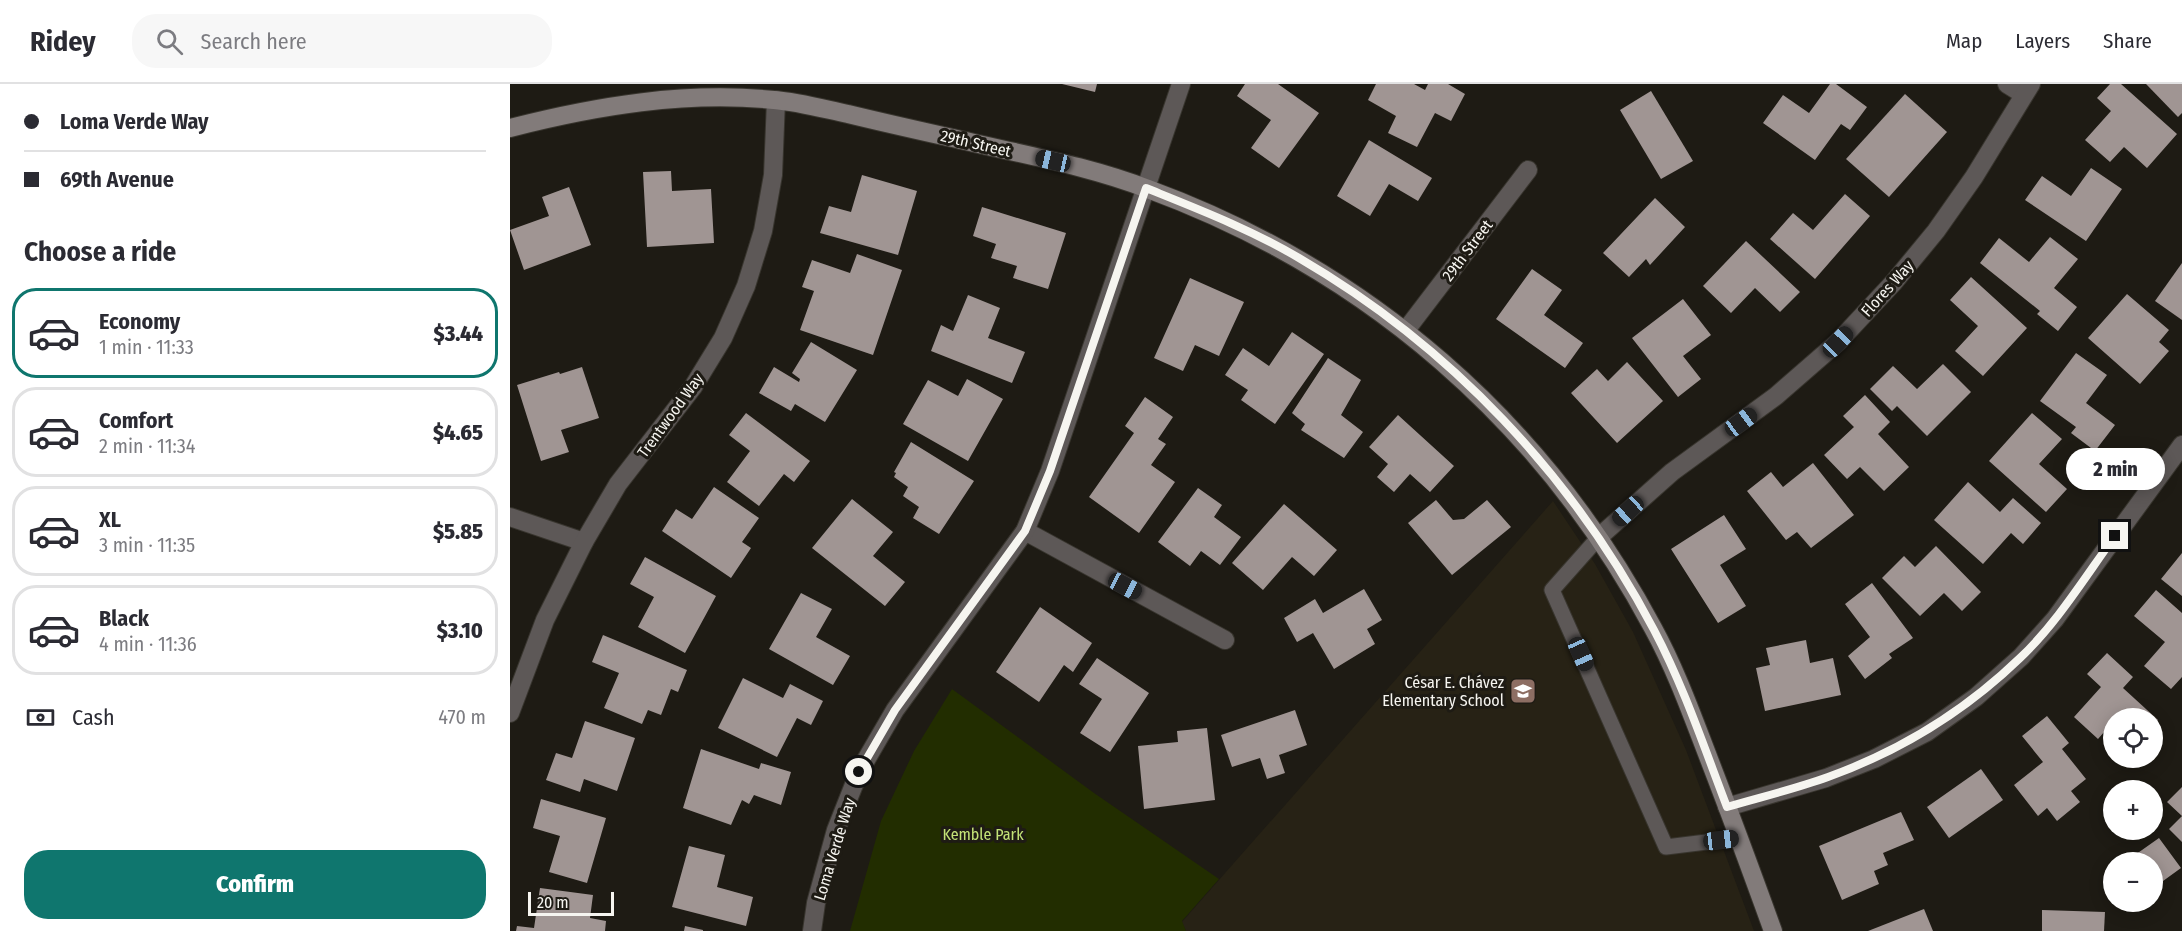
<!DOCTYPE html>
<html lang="en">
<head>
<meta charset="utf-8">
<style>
	:root { --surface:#fff; --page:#f7f7f7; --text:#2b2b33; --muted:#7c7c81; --line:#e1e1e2; --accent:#0f766e }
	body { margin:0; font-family:"Fira Sans Condensed",sans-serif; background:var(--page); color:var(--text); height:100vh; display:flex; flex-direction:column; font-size:22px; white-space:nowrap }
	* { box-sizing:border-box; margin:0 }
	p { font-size:20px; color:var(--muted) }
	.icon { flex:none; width:33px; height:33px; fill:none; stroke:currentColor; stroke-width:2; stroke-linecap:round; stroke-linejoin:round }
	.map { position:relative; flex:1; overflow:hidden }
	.drawer { display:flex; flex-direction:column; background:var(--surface); width:510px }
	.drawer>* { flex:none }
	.top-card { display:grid; align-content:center; height:132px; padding:0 24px; background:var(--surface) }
	.controls { position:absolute; left:1593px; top:624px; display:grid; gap:12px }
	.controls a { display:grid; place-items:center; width:60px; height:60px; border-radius:50%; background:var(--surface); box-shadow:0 3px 15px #0003; font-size:30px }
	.scale { position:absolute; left:18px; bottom:15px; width:86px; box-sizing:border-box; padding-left:6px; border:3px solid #f6f5f0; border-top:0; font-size:16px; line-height:21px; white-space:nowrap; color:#f6f5f0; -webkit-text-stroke:4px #1e1b14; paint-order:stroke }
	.end { position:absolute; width:27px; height:27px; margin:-14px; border:8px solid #f6f5f0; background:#111; box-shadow:0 0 0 3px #111 }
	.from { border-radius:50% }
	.bubble { position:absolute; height:42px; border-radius:21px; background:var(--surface); box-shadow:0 3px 15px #0003; font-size:20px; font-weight:800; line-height:42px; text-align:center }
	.car { position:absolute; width:18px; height:36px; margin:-18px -9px; border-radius:8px; box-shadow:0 0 4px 2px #0007; background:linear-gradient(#222 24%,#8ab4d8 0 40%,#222 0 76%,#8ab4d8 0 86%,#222 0) }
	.top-card b { display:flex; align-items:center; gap:21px; height:57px; font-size:22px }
	.top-card b+b { border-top:2px solid var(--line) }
	.top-card i { width:15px; height:15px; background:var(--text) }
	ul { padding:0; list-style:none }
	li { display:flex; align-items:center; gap:18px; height:90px; margin:0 12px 9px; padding:0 12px; border:3px solid var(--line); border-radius:24px }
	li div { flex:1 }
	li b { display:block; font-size:22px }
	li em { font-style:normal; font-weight:800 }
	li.on { border-color:var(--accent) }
	li>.icon { width:54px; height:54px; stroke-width:1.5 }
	h2 { padding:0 24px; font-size:27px; line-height:72px }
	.pay { display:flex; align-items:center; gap:15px; height:66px; padding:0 24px; font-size:22px }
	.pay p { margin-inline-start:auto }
	.action { display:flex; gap:12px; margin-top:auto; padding:12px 24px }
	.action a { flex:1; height:69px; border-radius:24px; background:var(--accent); color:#fff; font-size:24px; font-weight:800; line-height:69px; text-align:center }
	header { display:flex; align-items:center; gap:36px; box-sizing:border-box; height:84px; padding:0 30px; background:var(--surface); border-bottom:2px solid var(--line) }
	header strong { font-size:28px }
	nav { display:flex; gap:33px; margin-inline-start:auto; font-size:21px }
	.search { width:420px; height:54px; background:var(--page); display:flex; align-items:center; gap:15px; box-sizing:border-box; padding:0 21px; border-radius:24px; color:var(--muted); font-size:22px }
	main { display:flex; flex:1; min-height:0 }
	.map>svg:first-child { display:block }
	.built { fill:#272215 }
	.green { fill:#222d00 }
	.building { fill:#a09593 }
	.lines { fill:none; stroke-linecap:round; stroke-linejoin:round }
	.lane-casing { stroke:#38352e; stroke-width:17 }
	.street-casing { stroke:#38352e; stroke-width:20 }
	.secondary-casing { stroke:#38352e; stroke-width:20 }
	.lane { stroke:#5d5857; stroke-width:15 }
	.street { stroke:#5d5857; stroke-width:18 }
	.secondary { stroke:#827b7a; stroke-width:18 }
	.route { stroke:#f6f5f0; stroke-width:8 }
	.labels { text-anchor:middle; stroke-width:6; stroke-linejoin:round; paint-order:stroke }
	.street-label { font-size:16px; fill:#f6f5f0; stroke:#1e1b14 }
	.poi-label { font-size:16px; fill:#f6f5f0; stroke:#1e1b14; text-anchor:end }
	.park-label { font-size:16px; fill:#c3e277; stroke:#1e1b14 }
</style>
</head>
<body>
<header>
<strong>Ridey</strong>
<div class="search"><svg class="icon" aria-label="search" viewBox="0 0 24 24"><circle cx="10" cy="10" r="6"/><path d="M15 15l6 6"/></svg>Search here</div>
<nav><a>Map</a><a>Layers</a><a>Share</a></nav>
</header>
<main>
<section class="drawer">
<div class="top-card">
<b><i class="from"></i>Loma Verde Way</b>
<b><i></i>69th Avenue</b>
</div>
<h2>Choose a ride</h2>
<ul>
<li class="on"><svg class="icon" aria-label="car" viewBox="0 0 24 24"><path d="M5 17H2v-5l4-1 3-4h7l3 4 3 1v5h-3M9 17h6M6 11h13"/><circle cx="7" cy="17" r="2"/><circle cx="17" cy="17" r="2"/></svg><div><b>Economy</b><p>1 min · 11:33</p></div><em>$3.44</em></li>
<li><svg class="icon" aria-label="car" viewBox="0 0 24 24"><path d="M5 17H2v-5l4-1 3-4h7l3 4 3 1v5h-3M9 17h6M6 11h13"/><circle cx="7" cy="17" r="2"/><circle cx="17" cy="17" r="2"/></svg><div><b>Comfort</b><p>2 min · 11:34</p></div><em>$4.65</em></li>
<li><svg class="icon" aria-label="car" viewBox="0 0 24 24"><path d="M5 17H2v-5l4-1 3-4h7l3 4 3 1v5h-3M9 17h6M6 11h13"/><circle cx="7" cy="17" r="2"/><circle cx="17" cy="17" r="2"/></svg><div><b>XL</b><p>3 min · 11:35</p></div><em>$5.85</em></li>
<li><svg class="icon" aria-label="car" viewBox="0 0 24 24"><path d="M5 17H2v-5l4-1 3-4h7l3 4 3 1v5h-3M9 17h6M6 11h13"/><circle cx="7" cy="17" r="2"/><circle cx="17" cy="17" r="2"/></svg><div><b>Black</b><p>4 min · 11:36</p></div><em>$3.10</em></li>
</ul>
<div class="pay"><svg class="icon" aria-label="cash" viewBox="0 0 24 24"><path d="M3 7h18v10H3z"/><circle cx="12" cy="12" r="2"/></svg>Cash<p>470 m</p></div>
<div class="action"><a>Confirm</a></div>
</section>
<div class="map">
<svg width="1672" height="847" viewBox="0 0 1672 847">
	<rect width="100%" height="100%" fill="#1e1b14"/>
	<path class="built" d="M1043,417l42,63 38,68 53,118 68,181h-568l-4,-9z"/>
	<path class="green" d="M442,605l142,104 125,86 -37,42 4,10h-336l31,-110 33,-70z"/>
	<g class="building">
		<path d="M552,0h35l-2,8z"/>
		<path d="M735,0h33l41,29 -40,55 -28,-20 20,-28 -34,-24z"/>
		<path d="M866,0h38l11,6 3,-6h20l17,10 -14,27 -16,-8 -18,34 -29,-14 8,-17 -28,-16z"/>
		<path d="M1320,0h6l31,23 -17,23 -9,-6 -26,36 -52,-37 20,-28 26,18z"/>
		<path d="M1600,0h11l56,50 -30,34 -23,-21 -14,15 -25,-22 26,-29 -14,-13z"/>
		<path d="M1636,0h36v29l-4,4z"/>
		<path d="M1141,7l42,70 -32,18 -41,-69z"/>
		<path d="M1395,10l42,38 -58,65 -43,-38z"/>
		<path d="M859,56l63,38 -14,23 -29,-17 -19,32 -33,-20z"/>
		<path d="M1581,84l31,21 -36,52 -61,-41 17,-24 29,20z"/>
		<path d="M161,87l1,20 39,-2 3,54 -67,4 -4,-75z"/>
		<path d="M352,91l55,16 -19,64 -78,-22 9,-27 22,6z"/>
		<path d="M59,103l22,58 -67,25 -14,-40 39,-14 -7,-19z"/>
		<path d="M1335,110l25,22 -55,63 -45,-40 23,-26 20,17z"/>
		<path d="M1145,114l30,29 -35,38 -4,-6 -17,18 -26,-24z"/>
		<path d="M472,123l84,26 -18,56 -35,-11 4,-12 -26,-8 5,-14 -23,-8z"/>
		<path d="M1540,153l28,22 -24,29 23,19 -19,24 -21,-17 3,-3 -60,-48 19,-25 30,24z"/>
		<path d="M1236,157l54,51 -20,20 -25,-24 -24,25 -28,-27z"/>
		<path d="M347,170l45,16 -29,85 -73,-25 14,-39 -12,-4 10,-27 38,13z"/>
		<path d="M1672,179v57l-27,-19z"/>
		<path d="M1022,185l30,21 -18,25 39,28 -18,25 -69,-49z"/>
		<path d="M1461,193l56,51 -44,48 -28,-25 23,-25 -28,-26z"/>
		<path d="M680,194l54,24 -25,54 -24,-11 -12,26 -29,-13z"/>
		<path d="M1617,210l42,36 -10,12 10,9 -29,33 -52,-46z"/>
		<path d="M458,211l32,13 -12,30 37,14 -13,31 -81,-32 10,-26 12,6z"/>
		<path d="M1173,215l28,36 -28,21 18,23 -23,18 -46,-59z"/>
		<path d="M782,248l32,22 -49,70 -34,-24 7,-10 -23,-15 18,-27 26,18z"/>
		<path d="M301,258l46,28 -32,52 -30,-18 -4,7 -32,-18 15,-26 25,15 1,-3 -8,-6z"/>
		<path d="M1566,269l31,22 -21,28 29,22 -20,26 -24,-18 5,-6 -36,-26z"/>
		<path d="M818,274l33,22 -20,35 22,17 -19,26 -43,-28 4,-6 -13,-11z"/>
		<path d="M1117,278l36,39 -46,42 -46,-50 26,-24 11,12z"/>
		<path d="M1433,280l28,28 -44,44 -30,-30 -5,5 -22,-22 23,-23 24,23z"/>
		<path d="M72,283l17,51 -38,12 8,22 -28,9 -24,-76 42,-13 1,2z"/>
		<path d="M457,295l36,20 -35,62 -65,-37 25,-44 30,16z"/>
		<path d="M1355,311l25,27 -12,12 31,33 -25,24 -24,-24 -13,12 -23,-24 30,-28 -11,-11z"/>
		<path d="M635,313l28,20 -15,22 8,5 -15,21 24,17 -36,51 -50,-36 45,-64 -9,-7z"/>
		<path d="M236,329l64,48 -16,21 -10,-8 -25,32 -32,-24 23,-31 -21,-16z"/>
		<path d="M1522,329l30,26 -23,25 28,25 -21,23 -57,-51z"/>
		<path d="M888,331l56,51 -24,26 -20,-18 -16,18 -17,-15 11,-13 -19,-17z"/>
		<path d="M401,358l63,39 -35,53 -26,-16 6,-11 -16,-11 5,-9 -14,-10 2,-4 -2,-1z"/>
		<path d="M1303,379l41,52 -43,33 -14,-16 -11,8 -39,-49 24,-19 12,15z"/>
		<path d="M1458,398l32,30 13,-14 28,25 -18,21 -12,-11 -28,31 -49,-44z"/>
		<path d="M204,403l45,31 -17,24 9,6 -20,30 -69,-47 14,-22 16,10z"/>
		<path d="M688,404l24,17 -8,12 27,20 -21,28 -19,-14 -11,15 -32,-24z"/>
		<path d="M342,415l41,33 -20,24 32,26 -20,24 -73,-58z"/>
		<path d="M926,416l17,20 11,-1 23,-19 24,27 -59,48 -44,-52z"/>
		<path d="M774,420l53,46 -23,26 -22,-19 -29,33 -31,-27z"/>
		<path d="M1214,431l22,34 -26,16 26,41 -28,17 -47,-74z"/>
		<path d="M1426,462l45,46 -19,19 -18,-18 -24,23 -38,-38 22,-22 11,11z"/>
		<path d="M1672,469v43l-21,-17z"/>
		<path d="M135,473l71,39 -31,57 -47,-26 16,-30 -24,-13z"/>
		<path d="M1362,499l41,55 -24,16 3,4 -27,21 -17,-23 22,-19 -25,-33z"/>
		<path d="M854,505l18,31 -15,9 8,15 -41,25 -21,-36 -16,9 -13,-24 31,-19 8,14z"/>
		<path d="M1646,506l26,23v64l-11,12 -27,-23 21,-24 -31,-26z"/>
		<path d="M291,509l31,16 -16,28 34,19 -17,29 -64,-36z"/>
		<path d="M530,523l52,36 -19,29 -9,-7 -25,37 -43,-30z"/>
		<path d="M93,551l84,35 -9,22 -7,-3 -10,26 -13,-5 -6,14 -38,-16 15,-35 -27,-11z"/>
		<path d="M1296,556l4,23 23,-5 8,37 -76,16 -9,-43 14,-3 -4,-17z"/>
		<path d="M1597,569l26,24 -10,11 35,32 -6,6v-8h-38v8l-3,-2 -13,15 -24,-22 27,-30 -14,-13z"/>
		<path d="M587,574l52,35 -39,59 -30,-19 22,-34 -23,-15z"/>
		<path d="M233,594l40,20 7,-14 33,17 -12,24 -14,-7 -20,39 -59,-29z"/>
		<path d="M785,626l12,35 -28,10 6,18 -18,6 -7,-21 -28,9 -11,-32z"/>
		<path d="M1537,632l22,27 -7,6 24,30 -15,12 9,11 -23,19 -10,-13 -9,8 -24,-31 29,-23 -21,-26z"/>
		<path d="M75,637l50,17 -18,53 -33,-12 -4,13 -34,-12 10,-27 16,5z"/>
		<path d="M697,644l8,72 -71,9 -6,-63 40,-4 -1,-11z"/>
		<path d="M191,665l58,20 2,-6 30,9 -10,33 -27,-10 -5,9 -7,-4 -11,25 -48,-17z"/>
		<path d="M1471,685l22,31 -54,38 -22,-31z"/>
		<path d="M1672,703v55l-13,-13 13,-13 -15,-14z"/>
		<path d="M31,715l65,19 -19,65 -38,-11 11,-36 -27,-8z"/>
		<path d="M1391,728l13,28 -31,13 5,12 -14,6 5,13 -37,16 -23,-54z"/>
		<path d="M1649,754l22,30 -29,21v-27h-27z"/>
		<path d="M179,762l36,9 -8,32 36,10 -7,29 -74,-19z"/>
		<path d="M1604,787v16l-8,-10z"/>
		<path d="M30,804l53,7 -3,23 16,3 -1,10h-89l1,-5 17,2z"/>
		<path d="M1414,825l9,22h-65z"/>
		<path d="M1532,826l63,2 -1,19h-62z"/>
		<path d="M175,842l18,4v1h-19z"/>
	</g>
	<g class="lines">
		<defs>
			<path id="lane" d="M1089,453l-47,53 114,257 73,-9"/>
			<g id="street">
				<path d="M1497,0l16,10"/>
				<path d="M896,246l122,-160"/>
				<path d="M0,433l74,25"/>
				<path d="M515,447l200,109"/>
				<path d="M1089,453l73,-65 104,-76 62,-54 56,-60 42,-51 38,-54 57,-93"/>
				<path d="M0,629l35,-93 39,-78 34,-58 75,-97 30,-49 23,-52 17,-55 10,-56 3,-75"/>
				<path d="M1217,723l99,-29 48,-19 53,-27 49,-35 45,-40 34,-38 127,-174"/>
				<path d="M302,847l4,-28 20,-73 23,-58 36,-62 130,-179 25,-60 131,-387"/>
			</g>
			<path id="secondary" d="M0,44c86,-22 175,-37 264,-28 25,2 50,9 74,14 41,10 82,19 122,28 60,14 121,25 178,47 220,81 395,233 505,439 23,42 39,87 56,131 22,57 43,114 64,172"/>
		</defs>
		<use href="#lane" class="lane-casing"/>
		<use href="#street" class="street-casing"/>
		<use href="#secondary" class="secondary-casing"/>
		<use href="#lane" class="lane"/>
		<use href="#street" class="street"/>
		<use href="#secondary" class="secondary"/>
	</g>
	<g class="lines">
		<path class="route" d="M349,688l36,-62 130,-179 25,-60 96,-283c52,21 104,41 153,70 151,88 274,218 355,372 30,57 50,117 73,177 34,-10 68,-18 101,-30 72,-26 136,-65 192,-119 37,-35 65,-81 95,-122"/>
	</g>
	<defs>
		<symbol id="school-square" viewBox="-11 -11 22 22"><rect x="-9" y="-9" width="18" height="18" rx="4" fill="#8d6e63" stroke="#1e1b14"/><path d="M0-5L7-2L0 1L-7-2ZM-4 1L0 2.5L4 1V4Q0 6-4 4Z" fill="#fff"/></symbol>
	</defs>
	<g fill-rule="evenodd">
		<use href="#school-square" x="998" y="592" width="30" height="30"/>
	</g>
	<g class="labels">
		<g class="street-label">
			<text transform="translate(466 59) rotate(13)" y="6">29th Street</text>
			<text transform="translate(957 166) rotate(-53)" y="6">29th Street</text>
			<text transform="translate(1377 204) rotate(-48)" y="6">Flores Way</text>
			<text transform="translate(160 331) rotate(-54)" y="6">Trentwood Way</text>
			<text transform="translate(324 765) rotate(-73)" y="6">Loma Verde Way</text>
		</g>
		<g class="poi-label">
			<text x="994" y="604">César E. Chávez<tspan x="994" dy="18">Elementary School</tspan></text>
		</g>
		<g class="park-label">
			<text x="473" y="756">Kemble Park</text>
		</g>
	</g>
</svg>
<div class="controls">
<a><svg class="icon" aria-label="locate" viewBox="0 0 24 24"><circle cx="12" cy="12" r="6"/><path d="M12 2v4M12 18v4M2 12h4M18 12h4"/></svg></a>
<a>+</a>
<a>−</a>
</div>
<div class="scale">20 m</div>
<i class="end from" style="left:349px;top:688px"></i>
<i class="end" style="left:1605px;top:452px"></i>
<div class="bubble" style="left:1556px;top:364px;width:99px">2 min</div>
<i class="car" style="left:543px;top:77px;rotate:283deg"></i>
<i class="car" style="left:1328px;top:258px;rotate:44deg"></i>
<i class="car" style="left:1231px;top:338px;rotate:54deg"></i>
<i class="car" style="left:1118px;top:427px;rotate:228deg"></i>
<i class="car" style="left:615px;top:502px;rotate:118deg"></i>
<i class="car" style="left:1071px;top:570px;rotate:156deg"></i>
<i class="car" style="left:1211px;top:756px;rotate:83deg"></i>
</div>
</main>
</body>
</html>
